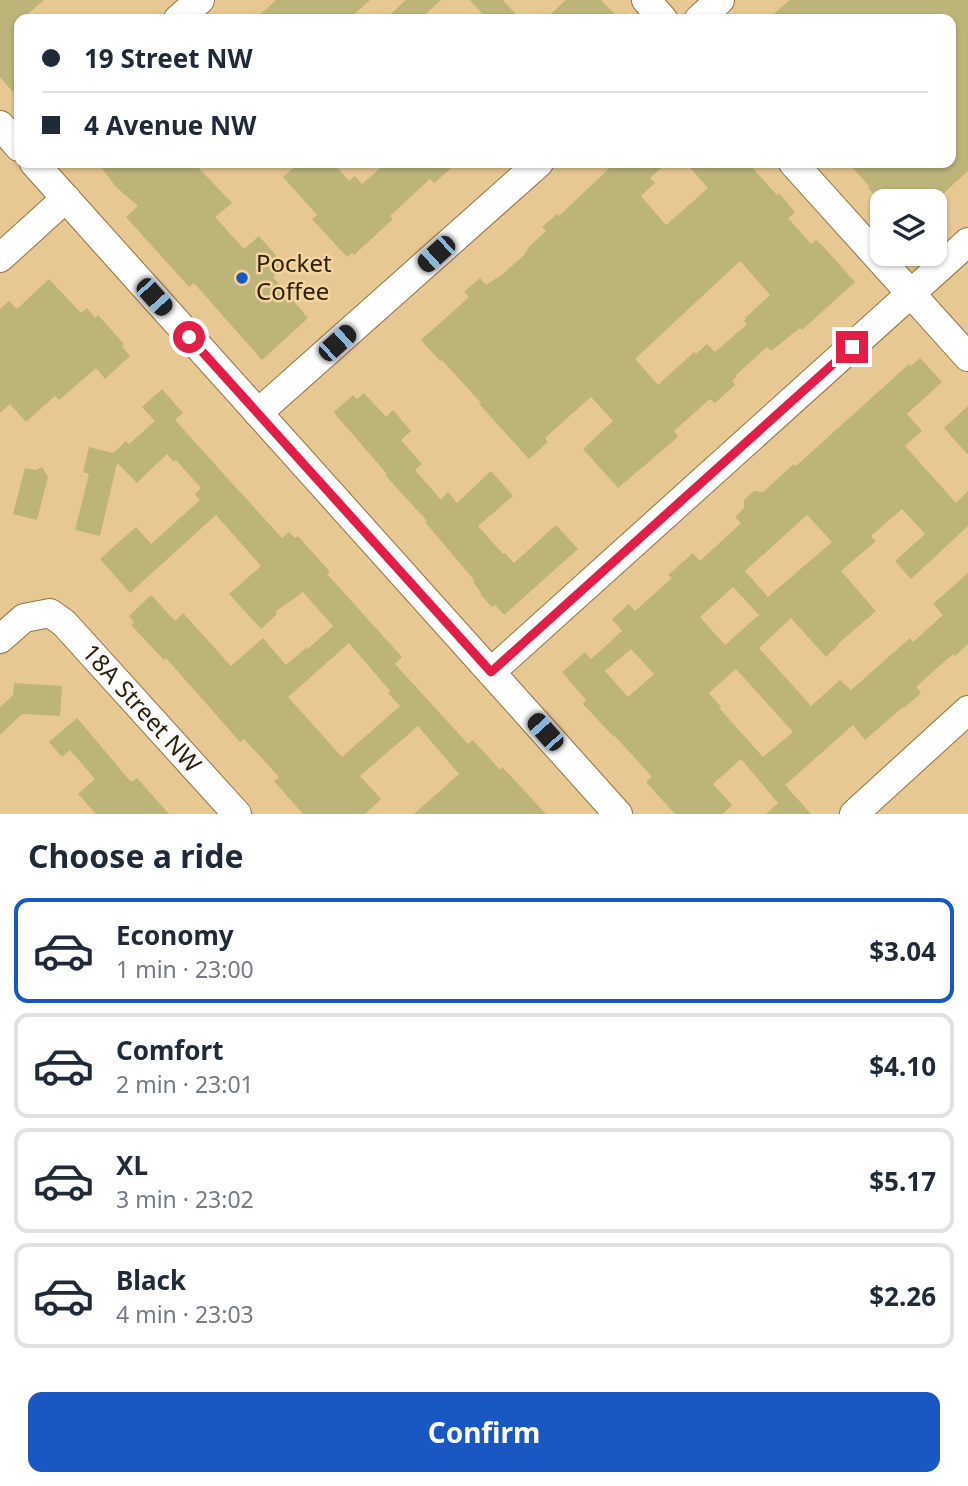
<!DOCTYPE html>
<html lang="en">
<head>
<meta charset="utf-8">
<style>
	:root { --surface:#fff; --page:#f6f6f7; --text:#1f2937; --muted:#747a83; --line:#e0e1e3; --accent:#1957c3 }
	body { margin:0; font-family:"Noto Sans",sans-serif; background:var(--page); color:var(--text); height:100vh; display:flex; flex-direction:column; font-size:26px; white-space:nowrap }
	* { box-sizing:border-box; margin:0 }
	p { font-size:23px; color:var(--muted) }
	.icon { flex:none; width:38px; height:38px; fill:none; stroke:currentColor; stroke-width:2; stroke-linecap:round; stroke-linejoin:round }
	.map { position:relative; height:814px; overflow:hidden }
	.sheet { display:flex; flex-direction:column; background:var(--surface); flex:1 }
	.sheet>* { flex:none }
	.banner { position:absolute; left:14px; top:14px; width:942px; height:154px; border-radius:14px; box-shadow:0 2px 5px #0004; display:grid; align-content:center; height:154px; padding:0 28px; background:var(--surface) }
	.fabs { position:absolute; left:870px; top:189px; display:grid; gap:14px }
	.fabs a { display:grid; place-items:center; width:77px; height:77px; border-radius:14px; background:var(--surface); box-shadow:0 2px 5px #0004; font-size:35px }
	.end { position:absolute; width:32px; height:32px; margin:-16px; border:9px solid #e11d48; background:#fff; box-shadow:0 0 0 4px #fff }
	.from { border-radius:50% }
	.car { position:absolute; width:21px; height:42px; margin:-21px -10px; border-radius:9px; box-shadow:0 0 5px 2px #0007; background:linear-gradient(#222 24%,#8ab4d8 0 40%,#222 0 76%,#8ab4d8 0 86%,#222 0) }
	.banner b { display:flex; align-items:center; gap:24px; height:66px; font-size:26px }
	.banner b+b { border-top:2px solid var(--line) }
	.banner i { width:18px; height:18px; background:var(--text) }
	ul { padding:0; list-style:none }
	li { display:flex; align-items:center; gap:21px; height:105px; margin:0 14px 10px; padding:0 14px; border:4px solid var(--line); border-radius:14px }
	li div { flex:1 }
	li b { display:block; font-size:26px }
	li em { font-style:normal; font-weight:700 }
	li.active { border-color:var(--accent) }
	li>.icon { width:63px; height:63px; stroke-width:1.5 }
	h2 { padding:0 28px; font-size:32px; line-height:84px }
	.action { display:flex; gap:14px; margin-top:auto; padding:14px 28px }
	.action a { flex:1; height:80px; border-radius:14px; background:var(--accent); color:#fff; font-size:28px; font-weight:700; line-height:80px; text-align:center }
	.map>svg:first-child { display:block }
	.building { fill:#bdb479; fill-rule:evenodd }
	.lines { fill:none; stroke-linecap:round; stroke-linejoin:round }
	.minor-casing { stroke:#8f723e; stroke-width:30 }
	.minor { stroke:#fff; stroke-width:28 }
	.route { stroke:#e11d48; stroke-width:9 }
	.poi-dot { fill:#1957c3; stroke:#f5d59f; stroke-width:2.5 }
	.labels { text-anchor:middle; stroke-width:5; stroke-linejoin:round; paint-order:stroke }
	.poi-label { font-size:24px; fill:#2d210b; stroke:#f5d59f; text-anchor:start }
	.street-label { font-size:24px; fill:#2d210b; stroke:#f5d59f }
</style>
</head>
<body>
<div class="map">
<svg width="968" height="814" viewBox="0 0 968 814">
	<rect width="100%" height="100%" fill="#e8c892"/>
	<g class="building">
		<path d="M0,0h44l-22,19h-3v80l-19,-22z"/>
		<path d="M276,0h94l-21,19h-94z"/>
		<path d="M406,0h35l-21,19h-35z"/>
		<path d="M470,0h33l17,19h-33z"/>
		<path d="M566,0h35l18,19h-74z"/>
		<path d="M790,0h178v171l-33,30h-55l-12,-13 1,-2 -21,-23h102v-144h-182z"/>
		<path d="M98,163h96l38,40 -17,14 29,32 15,-13 26,30 -12,11 35,41 -46,42 -68,-77 -5,4 -63,-70 12,-11 -22,-19z"/>
		<path d="M299,163h34l16,18 6,-5 7,8 24,-21h71l-23,20 -4,-4 -40,37 3,3 -39,36 -2,-2 -5,4 -35,-38 5,-4 -34,-38z"/>
		<path d="M615,163h52l-17,15 5,5 -14,13 25,29 42,-37 -22,-25h62l29,32 2,-2 16,19 -7,6 23,26 5,-4 5,4 34,38 -53,48 -2,-2 -29,23 -4,-4 -31,28 1,1 -5,5 3,4 -20,18 -5,-4 -36,32 4,6 -60,51 -35,-39 30,-28 -22,-24 -46,41 3,4 -19,17 -50,-55 2,-1 -39,-43 -2,1 -19,-21 48,-43 -5,-5 16,-14 6,7 17,-11 23,-21 -1,-1 3,-2 -1,-1 19,-18 -4,-4 15,-13 2,2zM740,261l30,34 -25,23 1,1 -2,2 3,3 -32,28 -8,-8 -11,10 -2,-2 -36,33 -23,-26z"/>
		<path d="M49,279l32,34 6,-5 8,10 3,-3 26,29 -2,2 8,10 -25,23 -9,-11 -37,32 -4,-4 -29,26 -16,-18 -10,9v-104l9,-8 8,8z"/>
		<path d="M920,358l22,24 -35,32 15,17 -17,15 51,57 12,-12v35l-57,53 -16,-18 30,-27 -23,-25 -31,27 5,5 -35,30 35,40 -38,33v1l-12,12 -35,-39 -32,30 52,58 29,-26 11,10 59,-52 3,4 30,-27 -10,-11 35,-31v71l-13,12 -2,-2 -37,33 5,6 -17,15 -1,-1 -38,33 -12,-15 -68,60 26,29h-45l12,-11 -37,-44 -28,25 19,21 -9,9h-48l-29,-32 6,-5 -37,-41 -1,1 -31,-33 3,-4 -24,-28 23,-20 6,7 31,-28 -10,-12 17,-15 6,7 37,-33 -4,-3 25,-22 7,8 41,-38 -6,-6 9,-9v-8l10,-9 9,1 31,-28 2,2 113,-102 2,2zM807,515l25,27 -64,55 -23,-26zM733,587l26,28 -34,30 -25,-28zM631,649l23,25 -26,23 -23,-26zM736,669l57,63 -30,25 -44,-49 2,-1 -12,-14z"/>
		<path d="M162,389l21,24 -8,7 45,50 62,68 7,-6 6,6 3,-2 32,36 -3,2 75,83 -7,7 73,80 5,-4 27,30 2,-3 6,6 38,41h-132l45,-40 -41,-48 -58,50 21,23 -16,15h-62l-29,-33 5,-4 -35,-38 -4,3 -74,-84 -2,2 -33,-35 3,-3 -5,-6 22,-21 24,26 8,-8 48,53 32,-28 23,27 21,-18 1,2 25,-23 -30,-34 -28,20 2,2 -16,15 -32,-35 32,-28 -45,-51 -86,78 -30,-34 36,-32 15,17 49,-44 -5,-6 6,-6 -25,-28 -2,2 -7,-8 -30,29 -20,-20 -17,73 -25,-6 14,-56 -6,-2 6,-25 24,6 13,-12 3,3 26,-23 -13,-14zM349,643l41,48 -2,2 12,13 -58,51 -54,-60z"/>
		<path d="M364,393l22,24 7,-7 18,21 -10,9 21,24 -7,6 26,30 7,-8 9,11 34,-32 22,25 -35,30 25,28 2,-1 9,10 42,-38 22,24 -74,66 -8,-9 -2,-1 -2,2 -12,-13 1,-1 -8,-11 1,-2 -49,-58 2,-1 -42,-46 2,-1 -52,-60 -1,-2 19,-17 4,4z"/>
		<path d="M968,406v49l-24,-27z"/>
		<path d="M42,467l6,10 -11,43 -24,-6 12,-46 11,2z"/>
		<path d="M14,683l48,3 -2,30 -38,-2 -22,21v-28l13,-12z"/>
		<path d="M77,718l54,64 6,-4 32,36h-73l-18,-20 17,-15 -25,-29 -8,7 -13,-15z"/>
	</g>
	<g class="lines">
		<defs>
			<g id="minor">
				<path d="M646,0l17,19"/>
				<path d="M178,19l22,-19"/>
				<path d="M699,19l21,-19"/>
				<path d="M0,125l19,22"/>
				<path d="M34,163l584,651"/>
				<path d="M793,163l175,194"/>
				<path d="M0,258l66,-60"/>
				<path d="M258,413l281,-250"/>
				<path id="s1" d="M0,639l24,-21 26,-5 14,10 173,191"/>
				<path d="M491,672l477,-430"/>
				<path d="M854,814l114,-104"/>
			</g>
		</defs>
		<use href="#minor" class="minor-casing"/>
		<use href="#minor" class="minor"/>
	</g>
	<g class="lines">
		<path class="route" d="M189,337l302,335 361,-325"/>
	</g>
	<circle class="poi-dot" cx="242" cy="278" r="7"/>
	<g class="labels">
		<g class="poi-label">
			<text x="256" y="272">Pocket<tspan x="256" dy="28">Coffee</tspan></text>
		</g>
		<g class="street-label">
			<text dy="8" stroke="none"><textPath href="#s1" startOffset="191">18A Street NW</textPath></text>
		</g>
	</g>
</svg>
<div class="fabs">
<a><svg class="icon" aria-label="layers" viewBox="0 0 24 24"><path d="M12 4l9 5-9 5-9-5zM3 14l9 5 9-5"/></svg></a>
</div>
<i class="end from" style="left:189px;top:337px"></i>
<i class="end" style="left:852px;top:347px"></i>
<i class="car" style="left:436px;top:254px;rotate:228deg"></i>
<i class="car" style="left:154px;top:297px;rotate:138deg"></i>
<i class="car" style="left:337px;top:343px;rotate:48deg"></i>
<i class="car" style="left:545px;top:732px;rotate:318deg"></i>
<div class="banner">
<b><i class="from"></i>19 Street NW</b>
<b><i></i>4 Avenue NW</b>
</div>
</div>
<section class="sheet">
<h2>Choose a ride</h2>
<ul>
<li class="active"><svg class="icon" aria-label="car" viewBox="0 0 24 24"><path d="M5 17H2v-5l4-1 3-4h7l3 4 3 1v5h-3M9 17h6M6 11h13"/><circle cx="7" cy="17" r="2"/><circle cx="17" cy="17" r="2"/></svg><div><b>Economy</b><p>1 min · 23:00</p></div><em>$3.04</em></li>
<li><svg class="icon" aria-label="car" viewBox="0 0 24 24"><path d="M5 17H2v-5l4-1 3-4h7l3 4 3 1v5h-3M9 17h6M6 11h13"/><circle cx="7" cy="17" r="2"/><circle cx="17" cy="17" r="2"/></svg><div><b>Comfort</b><p>2 min · 23:01</p></div><em>$4.10</em></li>
<li><svg class="icon" aria-label="car" viewBox="0 0 24 24"><path d="M5 17H2v-5l4-1 3-4h7l3 4 3 1v5h-3M9 17h6M6 11h13"/><circle cx="7" cy="17" r="2"/><circle cx="17" cy="17" r="2"/></svg><div><b>XL</b><p>3 min · 23:02</p></div><em>$5.17</em></li>
<li><svg class="icon" aria-label="car" viewBox="0 0 24 24"><path d="M5 17H2v-5l4-1 3-4h7l3 4 3 1v5h-3M9 17h6M6 11h13"/><circle cx="7" cy="17" r="2"/><circle cx="17" cy="17" r="2"/></svg><div><b>Black</b><p>4 min · 23:03</p></div><em>$2.26</em></li>
</ul>
<div class="action"><a>Confirm</a></div>
</section>
</body>
</html>
